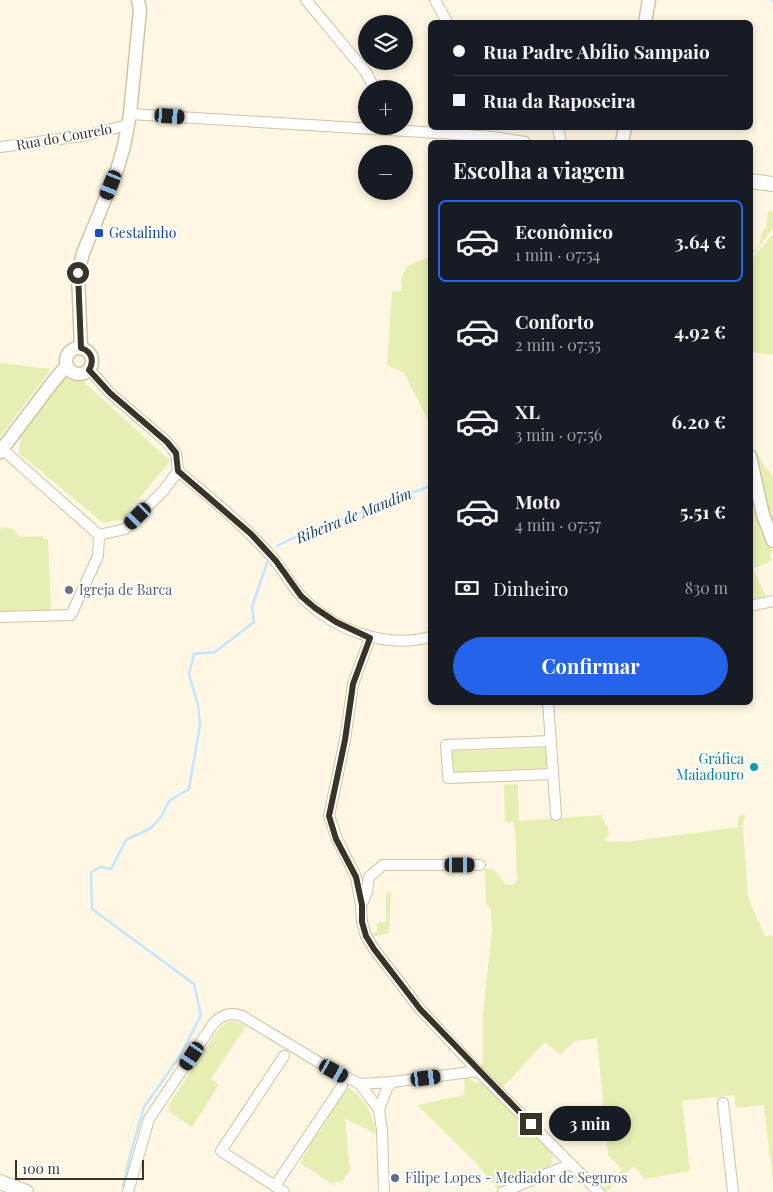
<!DOCTYPE html>
<html lang="pt">
<head>
<meta charset="utf-8">
<style>
	:root { --surface:#171b24; --page:#20242c; --text:#f1f3f6; --muted:#9ea1a6; --line:#363941; --accent:#2563eb }
	body { margin:0; font-family:"Playfair Display",serif; background:var(--page); color:var(--text); height:100vh; display:flex; flex-direction:column; font-size:19px; white-space:nowrap }
	* { box-sizing:border-box; margin:0 }
	p { font-size:16px; color:var(--muted) }
	.icon { flex:none; width:28px; height:28px; fill:none; stroke:currentColor; stroke-width:2; stroke-linecap:round; stroke-linejoin:round }
	.map { position:relative; flex:1; overflow:hidden }
	.sheet { position:absolute; left:428px; top:140px; width:325px; height:565px; display:flex; flex-direction:column; background:var(--surface); border-radius:8px; box-shadow:0 2px 8px #0003 }
	.sheet>* { flex:none }
	.guide { position:absolute; left:428px; top:20px; width:325px; height:110px; border-radius:8px; box-shadow:0 2px 8px #0003; display:grid; align-content:center; height:110px; padding:0 25px; background:var(--surface) }
	.buttons { position:absolute; left:358px; top:15px; display:grid; gap:10px }
	.buttons a { display:grid; place-items:center; width:55px; height:55px; border-radius:50%; background:var(--surface); box-shadow:0 2px 8px #0003; font-size:25px }
	.scale { position:absolute; left:15px; bottom:12px; width:129px; box-sizing:border-box; padding-left:5px; border:2px solid #393427; border-top:0; font-size:14px; line-height:18px; white-space:nowrap; color:#393427; -webkit-text-stroke:4px #fff; paint-order:stroke }
	.end { position:absolute; width:22px; height:22px; margin:-11px; border:6px solid #393427; background:#fff; box-shadow:0 0 0 2px #fff }
	.from { border-radius:50% }
	.bubble { position:absolute; height:35px; border-radius:18px; background:var(--surface); box-shadow:0 2px 8px #0003; font-size:16px; font-weight:700; line-height:35px; text-align:center }
	.car { position:absolute; width:15px; height:30px; margin:-15px -8px; border-radius:6px; box-shadow:0 0 4px 1px #0007; background:linear-gradient(#222 24%,#8ab4d8 0 40%,#222 0 76%,#8ab4d8 0 86%,#222 0) }
	.guide b { display:flex; align-items:center; gap:18px; height:48px; font-size:19px }
	.guide b+b { border-top:1px solid var(--line) }
	.guide i { width:12px; height:12px; background:var(--text) }
	ul { padding:0; list-style:none }
	li { display:flex; align-items:center; gap:15px; height:82px; margin:0 10px 8px; padding:0 15px; border:2px solid transparent; border-radius:8px }
	li div { flex:1 }
	li b { display:block; font-size:19px }
	li em { font-style:normal; font-weight:700 }
	li.current { border-color:var(--accent) }
	li>.icon { width:45px; height:45px; stroke-width:1.5 }
	h2 { padding:0 25px; font-size:22px; line-height:60px }
	.pay { display:flex; align-items:center; gap:12px; height:55px; padding:0 25px; font-size:19px }
	.pay p { margin-inline-start:auto }
	.button { display:flex; gap:10px; margin-top:auto; padding:10px 25px }
	.button a { flex:1; height:58px; border-radius:30px; background:var(--accent); color:#fff; font-size:20px; font-weight:700; line-height:58px; text-align:center }
	.map>svg:first-child { display:block }
	.green { fill:#e7eeb4 }
	.lines { fill:none; stroke-linecap:round; stroke-linejoin:round }
	.stream { stroke:#c4e4ff; stroke-width:2.5 }
	.minor-casing { stroke:#d1c4a3; stroke-width:12 }
	.tertiary-casing { stroke:#d1c4a3; stroke-width:15 }
	.secondary-casing { stroke:#d1c4a3; stroke-width:16 }
	.minor { stroke:#fff; stroke-width:10 }
	.tertiary { stroke:#fff; stroke-width:12 }
	.secondary { stroke:#fff; stroke-width:14 }
	.route { stroke:#393427; stroke-width:6 }
	.transit-dot { fill:#1a4fb4; stroke:#fff; stroke-width:2 }
	.worship-dot { fill:#6b7280; stroke:#fff; stroke-width:2 }
	.culture-dot { fill:#0f9aa8; stroke:#fff; stroke-width:2 }
	.service-dot { fill:#5c6f8a; stroke:#fff; stroke-width:2 }
	.labels { text-anchor:middle; stroke-width:4; stroke-linejoin:round; paint-order:stroke }
	.street-label { font-size:14px; fill:#393427; stroke:#fff }
	.transit-label { font-size:14px; fill:#164399; stroke:#fff; text-anchor:start }
	.worship-label { font-size:14px; fill:#5b616d; stroke:#fff; text-anchor:start }
	.culture-label { font-size:14px; fill:#0d838f; stroke:#fff; text-anchor:end }
	.service-label { font-size:14px; fill:#4e5e75; stroke:#fff; text-anchor:start }
	.water-label { font-size:15px; font-style:italic; fill:#153e5b; stroke:#fff }
</style>
</head>
<body>
<div class="map">
<svg width="773" height="1192" viewBox="0 0 773 1192">
	<rect width="100%" height="100%" fill="#fff7e3"/>
	<g class="green">
		<path d="M768,211h5v18l-23,29v-9l5,1 4,-4 4,-17h3z"/>
		<path d="M773,234v121l-23,-3v-91z"/>
		<path d="M426,258l4,1v165l-26,-51 -17,-8 5,-74h10l-1,-12 7,-14z"/>
		<path d="M0,363l51,6 -51,68z"/>
		<path d="M67,375l16,6 87,80 -44,53 -1,5 -22,4 -84,-70 2,-21z"/>
		<path d="M756,451l8,14 9,11v54l-8,-25z"/>
		<path d="M750,474l12,52 10,25 -2,4 2,6 -19,8 14,30 -15,3 -2,-7z"/>
		<path d="M4,527l9,2 7,8 23,-1v3h5l3,72 -51,2v-84z"/>
		<path d="M544,748l2,2 1,16 -2,2 -89,4 -3,-2 -1,-17 2,-2z"/>
		<path d="M518,784l1,37 82,-6 7,13 1,8 -4,2 1,4 28,-1 104,-14v-11l7,-1 -2,12 5,70 17,39 8,-1v250l-3,-30 -2,-2 1,-3 -5,-45 -28,3 -2,-13 -52,6 8,70 -45,8 -11,-13 -28,26 -3,-3 19,-20 -14,-14 -11,-117 -22,3 -15,14 -15,-13 -43,46 -22,-22 3,-5v-48l9,-82 -1,-21 -5,-7 -1,-34h8l13,15 6,1 5,-4c-2,-21 1,-39 -4,-59h-8l-1,-37z"/>
		<path d="M386,892l5,1 -2,40 -17,4 -2,-3 7,-2v-9l9,-1z"/>
		<path d="M234,1021l12,5 -35,53 8,6 -27,42 -24,-16 2,-3 -2,-2 52,-79 8,-5z"/>
		<path d="M464,1079h6l7,4 1,-2 13,8 61,63c1,5 1,11 -3,15 -8,9 -39,19 -52,22l-23,-28 -57,-56 48,-10z"/>
		<path d="M346,1086c18,11 28,28 30,49l-16,-10 -1,1 -14,-7 5,51 -9,13 -4,-2 -3,4 -34,-22 9,-15 -3,-2 10,-14 3,1 9,-14 -2,-2z"/>
	</g>
	<g class="lines">
		<g class="stream">
			<path d="M772,0l1,1"/>
			<path d="M277,546l14,-7 139,-53"/>
			<path d="M123,1185l8,-33 13,-45 36,-51 21,-41 -7,-31 -102,-75 -1,-37 10,-5 10,2 15,-29 25,-12 10,-11 8,-16 20,-12 11,-64 -2,-20 -9,-31 5,-20 21,-2 39,-30 -2,-15 15,-44"/>
		</g>
		<defs>
			<g id="minor">
				<path d="M306,0l59,71 10,18"/>
				<path d="M435,0l12,22"/>
				<path d="M130,114l309,19 54,4 32,5"/>
				<path d="M558,128l3,14"/>
				<path d="M0,147l82,-11 46,-11"/>
				<path d="M89,369l21,24 57,49 9,11 2,18 -14,19 -39,39 -26,6"/>
				<path d="M178,471c25,21 52,42 75,66 8,8 16,16 23,25 9,11 16,24 25,34 32,34 84,53 129,41"/>
				<path d="M750,606l23,-5"/>
				<path d="M0,617l71,-2 27,-59 1,-21 -97,-86"/>
				<path d="M370,638l-17,46 -8,56 -16,76 8,23 19,38 5,28 1,17 4,14 8,13 46,60 58,62 121,121"/>
				<path d="M548,702l8,113"/>
				<path d="M551,741l-105,4 2,29v4l105,-4"/>
				<path d="M362,904l5,-12 2,-15 14,-12h97"/>
				<path d="M360,1084l19,26 3,20 2,62"/>
				<path d="M723,1103l10,89"/>
				<path d="M379,1110l8,-22 5,-6"/>
				<path d="M275,1186l67,-100"/>
				<path d="M128,1192l21,-73 64,-95c8,-9 18,-12 29,-8l83,50 35,18 32,-2 86,-11"/>
				<path d="M284,1192l-63,-41 63,-95"/>
				<path d="M503,1192l68,-28"/>
			</g>
			<g id="tertiary">
				<path d="M645,22l4,-22"/>
				<path d="M622,142l3,-14"/>
				<circle cx="79" cy="361" r="13"/>
				<path d="M81,348l-3,-75 5,-20 34,-83 7,-24 6,-32 10,-104 -2,-10"/>
				<path d="M0,452l52,-69 15,-18"/>
				<path d="M750,456l13,59 10,26"/>
			</g>
			<g id="secondary">
				<path d="M750,181l23,3"/>
				<path d="M0,1182l26,10"/>
			</g>
		</defs>
		<use href="#minor" class="minor-casing"/>
		<use href="#tertiary" class="tertiary-casing"/>
		<use href="#secondary" class="secondary-casing"/>
		<use href="#minor" class="minor"/>
		<use href="#tertiary" class="tertiary"/>
		<use href="#secondary" class="secondary"/>
	</g>
	<g class="lines">
		<path class="route" d="M78,273l3,75c10,3 14,12 8,22l21,23 57,49 9,11 2,18 73,63 25,27 25,35 14,12 21,14 34,16 -17,46 -8,56 -16,76 7,23 20,38 6,28v17l4,14 8,13 46,60 111,115"/>
	</g>
	<rect class="transit-dot" x="94" y="228" width="10" height="10" rx="2.5"/>
	<circle class="worship-dot" cx="69" cy="590" r="5"/>
	<circle class="culture-dot" cx="754" cy="767" r="5"/>
	<circle class="service-dot" cx="395" cy="1178" r="5"/>
	<g class="labels">
		<g class="street-label">
			<text transform="translate(64 137) rotate(-10)" y="5">Rua do Courelo</text>
		</g>
		<g class="transit-label">
			<text x="109" y="238">Gestalinho</text>
		</g>
		<g class="worship-label">
			<text x="79" y="595">Igreja de Barca</text>
		</g>
		<g class="culture-label">
			<text x="744" y="764">Gráfica<tspan x="744" dy="16">Maiadouro</tspan></text>
		</g>
		<g class="service-label">
			<text x="405" y="1183">Filipe Lopes - Mediador de Seguros</text>
		</g>
		<g class="water-label">
			<text transform="translate(354 516) rotate(-22)" y="5">Ribeira de Mandim</text>
		</g>
	</g>
</svg>
<div class="buttons">
<a><svg class="icon" aria-label="layers" viewBox="0 0 24 24"><path d="M12 4l9 5-9 5-9-5zM3 14l9 5 9-5"/></svg></a>
<a>+</a>
<a>−</a>
</div>
<div class="scale">100 m</div>
<i class="end from" style="left:78px;top:273px"></i>
<i class="end" style="left:531px;top:1124px"></i>
<div class="bubble" style="left:549px;top:1106px;width:82px">3 min</div>
<i class="car" style="left:170px;top:116px;rotate:94deg"></i>
<i class="car" style="left:111px;top:185px;rotate:202deg"></i>
<i class="car" style="left:138px;top:516px;rotate:225deg"></i>
<i class="car" style="left:460px;top:865px;rotate:90deg"></i>
<i class="car" style="left:192px;top:1056px;rotate:214deg"></i>
<i class="car" style="left:334px;top:1071px;rotate:119deg"></i>
<i class="car" style="left:426px;top:1078px;rotate:83deg"></i>
<div class="guide">
<b><i class="from"></i>Rua Padre Abílio Sampaio</b>
<b><i></i>Rua da Raposeira</b>
</div>
<section class="sheet">
<h2>Escolha a viagem</h2>
<ul>
<li class="current"><svg class="icon" aria-label="car" viewBox="0 0 24 24"><path d="M5 17H2v-5l4-1 3-4h7l3 4 3 1v5h-3M9 17h6M6 11h13"/><circle cx="7" cy="17" r="2"/><circle cx="17" cy="17" r="2"/></svg><div><b>Econômico</b><p>1 min · 07:54</p></div><em>3.64 €</em></li>
<li><svg class="icon" aria-label="car" viewBox="0 0 24 24"><path d="M5 17H2v-5l4-1 3-4h7l3 4 3 1v5h-3M9 17h6M6 11h13"/><circle cx="7" cy="17" r="2"/><circle cx="17" cy="17" r="2"/></svg><div><b>Conforto</b><p>2 min · 07:55</p></div><em>4.92 €</em></li>
<li><svg class="icon" aria-label="car" viewBox="0 0 24 24"><path d="M5 17H2v-5l4-1 3-4h7l3 4 3 1v5h-3M9 17h6M6 11h13"/><circle cx="7" cy="17" r="2"/><circle cx="17" cy="17" r="2"/></svg><div><b>XL</b><p>3 min · 07:56</p></div><em>6.20 €</em></li>
<li><svg class="icon" aria-label="car" viewBox="0 0 24 24"><path d="M5 17H2v-5l4-1 3-4h7l3 4 3 1v5h-3M9 17h6M6 11h13"/><circle cx="7" cy="17" r="2"/><circle cx="17" cy="17" r="2"/></svg><div><b>Moto</b><p>4 min · 07:57</p></div><em>5.51 €</em></li>
</ul>
<div class="pay"><svg class="icon" aria-label="cash" viewBox="0 0 24 24"><path d="M3 7h18v10H3z"/><circle cx="12" cy="12" r="2"/></svg>Dinheiro<p>830 m</p></div>
<div class="button"><a>Confirmar</a></div>
</section>
</div>
</body>
</html>
